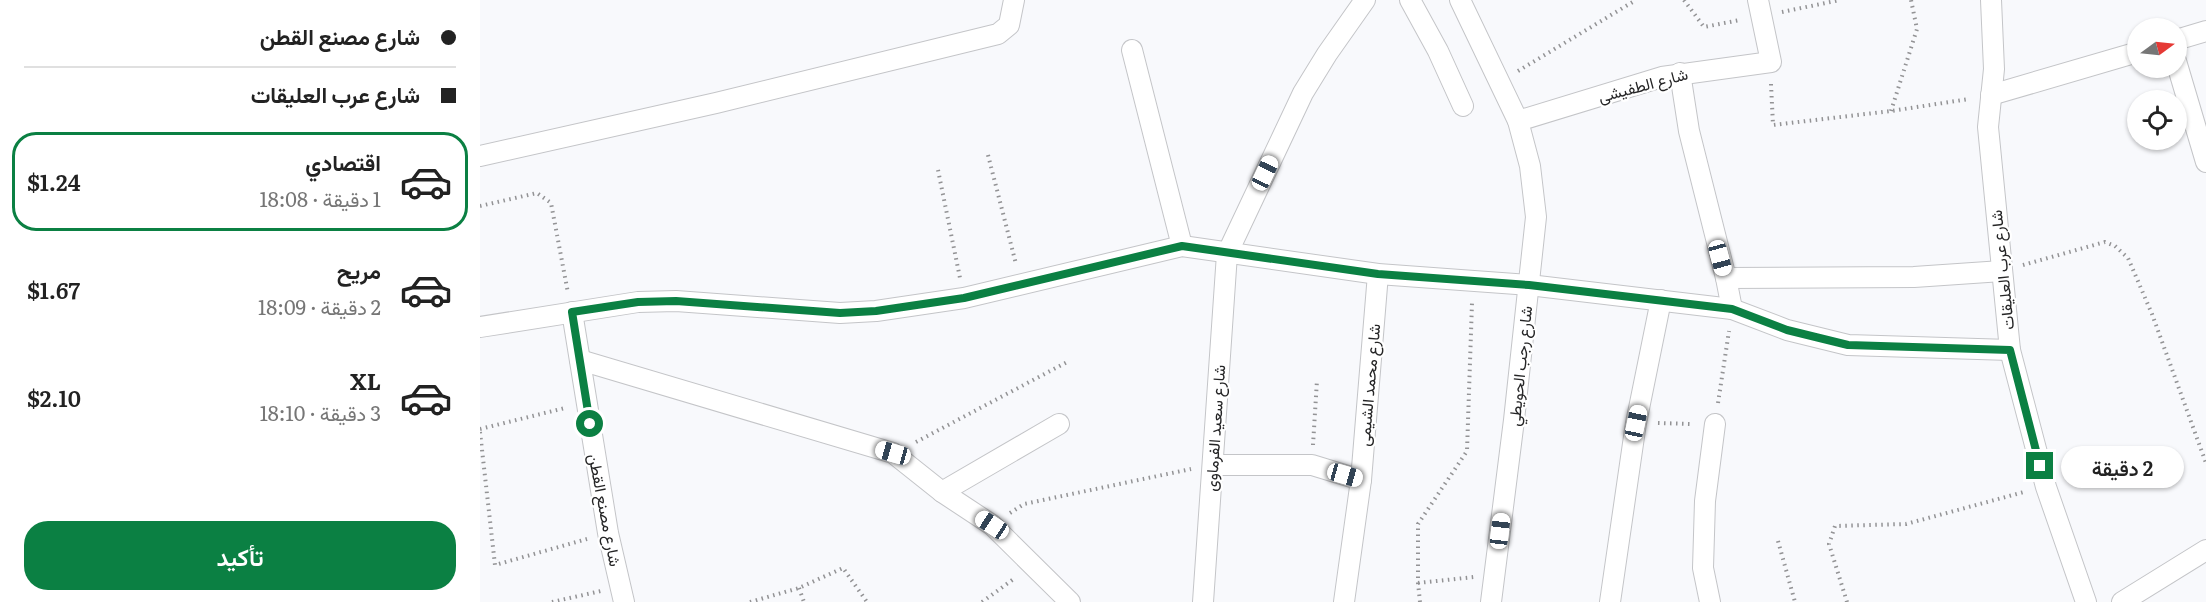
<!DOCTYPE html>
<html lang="ar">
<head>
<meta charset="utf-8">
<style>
	:root { --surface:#fff; --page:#f2f2f2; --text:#222; --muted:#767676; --line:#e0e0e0; --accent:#0b8043 }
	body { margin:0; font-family:Literata,Vazirmatn,serif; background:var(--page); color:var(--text); direction:rtl; height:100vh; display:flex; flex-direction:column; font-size:22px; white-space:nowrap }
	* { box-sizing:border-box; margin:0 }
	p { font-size:20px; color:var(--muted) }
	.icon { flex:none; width:33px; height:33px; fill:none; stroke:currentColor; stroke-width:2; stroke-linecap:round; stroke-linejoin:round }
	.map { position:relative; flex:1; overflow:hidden; direction:ltr }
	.drawer { display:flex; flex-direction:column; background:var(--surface); width:480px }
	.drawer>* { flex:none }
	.banner { display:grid; align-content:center; height:132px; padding:0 24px; background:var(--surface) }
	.needle { width:39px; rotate:75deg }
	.buttons { position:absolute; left:1647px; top:18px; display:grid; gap:12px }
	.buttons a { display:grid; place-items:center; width:60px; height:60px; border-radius:50%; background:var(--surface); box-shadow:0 2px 4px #0004; font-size:30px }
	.end { position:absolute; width:27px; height:27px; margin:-14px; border:8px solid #0b8043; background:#fff; box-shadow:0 0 0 3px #fff }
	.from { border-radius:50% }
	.bubble { position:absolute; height:42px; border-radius:21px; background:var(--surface); box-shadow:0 2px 4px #0004; font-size:20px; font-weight:600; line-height:42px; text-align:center; direction:rtl }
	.car { position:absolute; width:18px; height:36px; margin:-18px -9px; border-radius:8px; box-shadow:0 0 4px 2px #0007; background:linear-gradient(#fff 24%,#345 0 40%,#fff 0 76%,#345 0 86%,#fff 0) }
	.banner b { display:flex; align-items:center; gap:21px; height:57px; font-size:22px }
	.banner b+b { border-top:2px solid var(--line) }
	.banner i { width:15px; height:15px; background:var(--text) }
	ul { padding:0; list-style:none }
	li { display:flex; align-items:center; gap:18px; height:99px; margin:0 12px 9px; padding:0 12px; border:3px solid transparent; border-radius:24px }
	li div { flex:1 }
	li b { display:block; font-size:22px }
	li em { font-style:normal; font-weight:600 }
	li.active { border-color:var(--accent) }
	li>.icon { width:54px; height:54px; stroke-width:1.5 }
	.action { display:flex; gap:12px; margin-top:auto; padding:12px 24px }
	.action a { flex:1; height:69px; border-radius:24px; background:var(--accent); color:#fff; font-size:24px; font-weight:600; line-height:69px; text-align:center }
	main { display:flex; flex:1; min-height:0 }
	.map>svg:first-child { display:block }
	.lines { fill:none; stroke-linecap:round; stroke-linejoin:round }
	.minor-casing { stroke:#c4c5c8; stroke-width:22 }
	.path { stroke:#939395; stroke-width:4; stroke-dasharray:1.5 4.5; stroke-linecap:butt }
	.minor { stroke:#fff; stroke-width:20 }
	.route { stroke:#0b8043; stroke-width:8 }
	.labels { text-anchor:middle; stroke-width:4.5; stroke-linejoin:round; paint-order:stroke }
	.street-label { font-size:16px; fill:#252526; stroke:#fff }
</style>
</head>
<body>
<main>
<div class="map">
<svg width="1726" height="602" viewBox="0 0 1726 602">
	<rect width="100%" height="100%" fill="#f8f9fc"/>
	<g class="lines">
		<defs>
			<g id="minor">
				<path d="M930,0l28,51 25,55"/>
				<path d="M980,0l58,121 12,45 6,51 -22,203 -23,182"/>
				<path d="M1511,0l3,69 -6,58 22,223 36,137 40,115"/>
				<path d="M1696,40l30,-9"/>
				<path d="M652,50l50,196"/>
				<path d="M1696,61l30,101"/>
				<path d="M1200,73l9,58 37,147 6,31"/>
				<path d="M1511,95l147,-43"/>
				<path d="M1038,121l144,-44 109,-15 -13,-62"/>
				<path d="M0,156l236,-53 282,-69 11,-9 5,-25"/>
				<path d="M1246,278l188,-1 88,-6"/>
				<path d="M92,312l36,221 16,69"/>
				<path d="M0,327l158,-25 38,-1 164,12 36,-2 88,-13 218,-52 196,28 151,11 203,24 55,21 61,15 162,5"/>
				<path d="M100,360l313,93 49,39 50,33 78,77"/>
				<path d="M733,465h99l49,15"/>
				<path d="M462,492l117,-68"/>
				<path d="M723,602l24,-348 76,-161 24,-39 38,-54"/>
				<path d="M864,602l17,-122 17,-206"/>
				<path d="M1130,602l26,-179 25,-123"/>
				<path d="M1230,602l-7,-34 2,-67 10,-77"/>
				<path d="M1642,602l84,-52"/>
			</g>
		</defs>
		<use href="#minor" class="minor-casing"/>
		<g class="path">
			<path d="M1204,0l20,27 36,-7"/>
			<path d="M1302,12l58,-12"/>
			<path d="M1038,71l118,-71"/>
			<path d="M1291,84l2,41 118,-14 78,-12"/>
			<path d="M1411,111l26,-82 -6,-29"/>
			<path d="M508,155l28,109"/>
			<path d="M458,170l22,108"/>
			<path d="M0,206l57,-13 14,10 17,90"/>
			<path d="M1543,265l82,-23 10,4 13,12 24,56 54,149"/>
			<path d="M1238,403l11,-72"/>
			<path d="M1178,423l34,1"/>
			<path d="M0,429l85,-21"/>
			<path d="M0,432l15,133 92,-26"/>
			<path d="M436,442l153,-81"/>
			<path d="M833,445l4,-65"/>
			<path d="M530,513l14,-9 167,-35"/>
			<path d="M1298,541l17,61"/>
			<path d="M938,583l56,-6"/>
			<path d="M319,588l5,14"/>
			<path d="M72,602l49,-11"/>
			<path d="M270,602l49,-14 44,-20 24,34"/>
			<path d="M502,602l33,-24"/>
			<path d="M940,602l-2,-19v-59l49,-73 5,-148"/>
			<path d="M1367,602l-18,-58 6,-18 71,-2 118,-32"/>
		</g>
		<use href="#minor" class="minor"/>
	</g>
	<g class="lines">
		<path class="route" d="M110,424l-18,-112 66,-10 38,-1 164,12 36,-2 88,-13 218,-52 196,28 151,11 203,24 55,21 61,15 162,5 30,116"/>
	</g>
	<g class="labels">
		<g class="street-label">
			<text transform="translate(1163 85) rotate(-15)" y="6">شارع الطفيشى</text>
			<text transform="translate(1522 270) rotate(-96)" y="6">شارع عرب العليقات</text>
			<text transform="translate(1040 366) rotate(-84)" y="6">شارع رجب الحويطي</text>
			<text transform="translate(889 385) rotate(-85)" y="6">شارع محمد الشيمى</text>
			<text transform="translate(735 428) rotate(-86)" y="6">شارع سعيد الفرماوى</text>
			<text transform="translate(125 510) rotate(79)" y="6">شارع مصنع القطن</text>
		</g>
	</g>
</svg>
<div class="buttons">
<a><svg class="needle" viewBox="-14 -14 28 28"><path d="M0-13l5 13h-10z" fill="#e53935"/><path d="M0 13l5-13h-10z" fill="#767676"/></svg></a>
<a><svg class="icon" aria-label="locate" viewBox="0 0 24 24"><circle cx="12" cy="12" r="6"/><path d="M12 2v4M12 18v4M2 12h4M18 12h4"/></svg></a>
</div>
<i class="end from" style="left:110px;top:424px"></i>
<i class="end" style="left:1560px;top:466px"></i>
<div class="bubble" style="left:1581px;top:446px;width:123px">2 دقيقة</div>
<i class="car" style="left:785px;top:173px;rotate:25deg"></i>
<i class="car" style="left:1240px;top:258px;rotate:165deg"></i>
<i class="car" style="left:1156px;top:423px;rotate:12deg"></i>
<i class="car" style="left:413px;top:453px;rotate:286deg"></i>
<i class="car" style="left:865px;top:475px;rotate:106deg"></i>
<i class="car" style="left:512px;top:525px;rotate:303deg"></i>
<i class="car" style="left:1020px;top:531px;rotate:7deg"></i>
</div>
<section class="drawer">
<div class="banner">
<b><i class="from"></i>شارع مصنع القطن</b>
<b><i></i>شارع عرب العليقات</b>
</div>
<ul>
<li class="active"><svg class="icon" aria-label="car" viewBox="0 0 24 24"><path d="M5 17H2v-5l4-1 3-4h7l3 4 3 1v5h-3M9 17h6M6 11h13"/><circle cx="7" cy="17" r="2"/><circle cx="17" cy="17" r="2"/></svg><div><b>اقتصادي</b><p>1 دقيقة · 18:08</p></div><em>$1.24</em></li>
<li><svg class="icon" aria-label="car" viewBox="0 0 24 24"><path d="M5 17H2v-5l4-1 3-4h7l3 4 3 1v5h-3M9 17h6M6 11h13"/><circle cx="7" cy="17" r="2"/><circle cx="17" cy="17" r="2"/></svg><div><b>مريح</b><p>2 دقيقة · 18:09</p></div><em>$1.67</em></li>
<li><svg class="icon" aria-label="car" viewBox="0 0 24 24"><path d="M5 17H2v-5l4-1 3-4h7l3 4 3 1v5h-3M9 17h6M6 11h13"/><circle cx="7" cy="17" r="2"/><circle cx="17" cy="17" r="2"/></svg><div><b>XL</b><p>3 دقيقة · 18:10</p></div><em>$2.10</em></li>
</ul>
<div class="action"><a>تأكيد</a></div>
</section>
</main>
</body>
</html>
